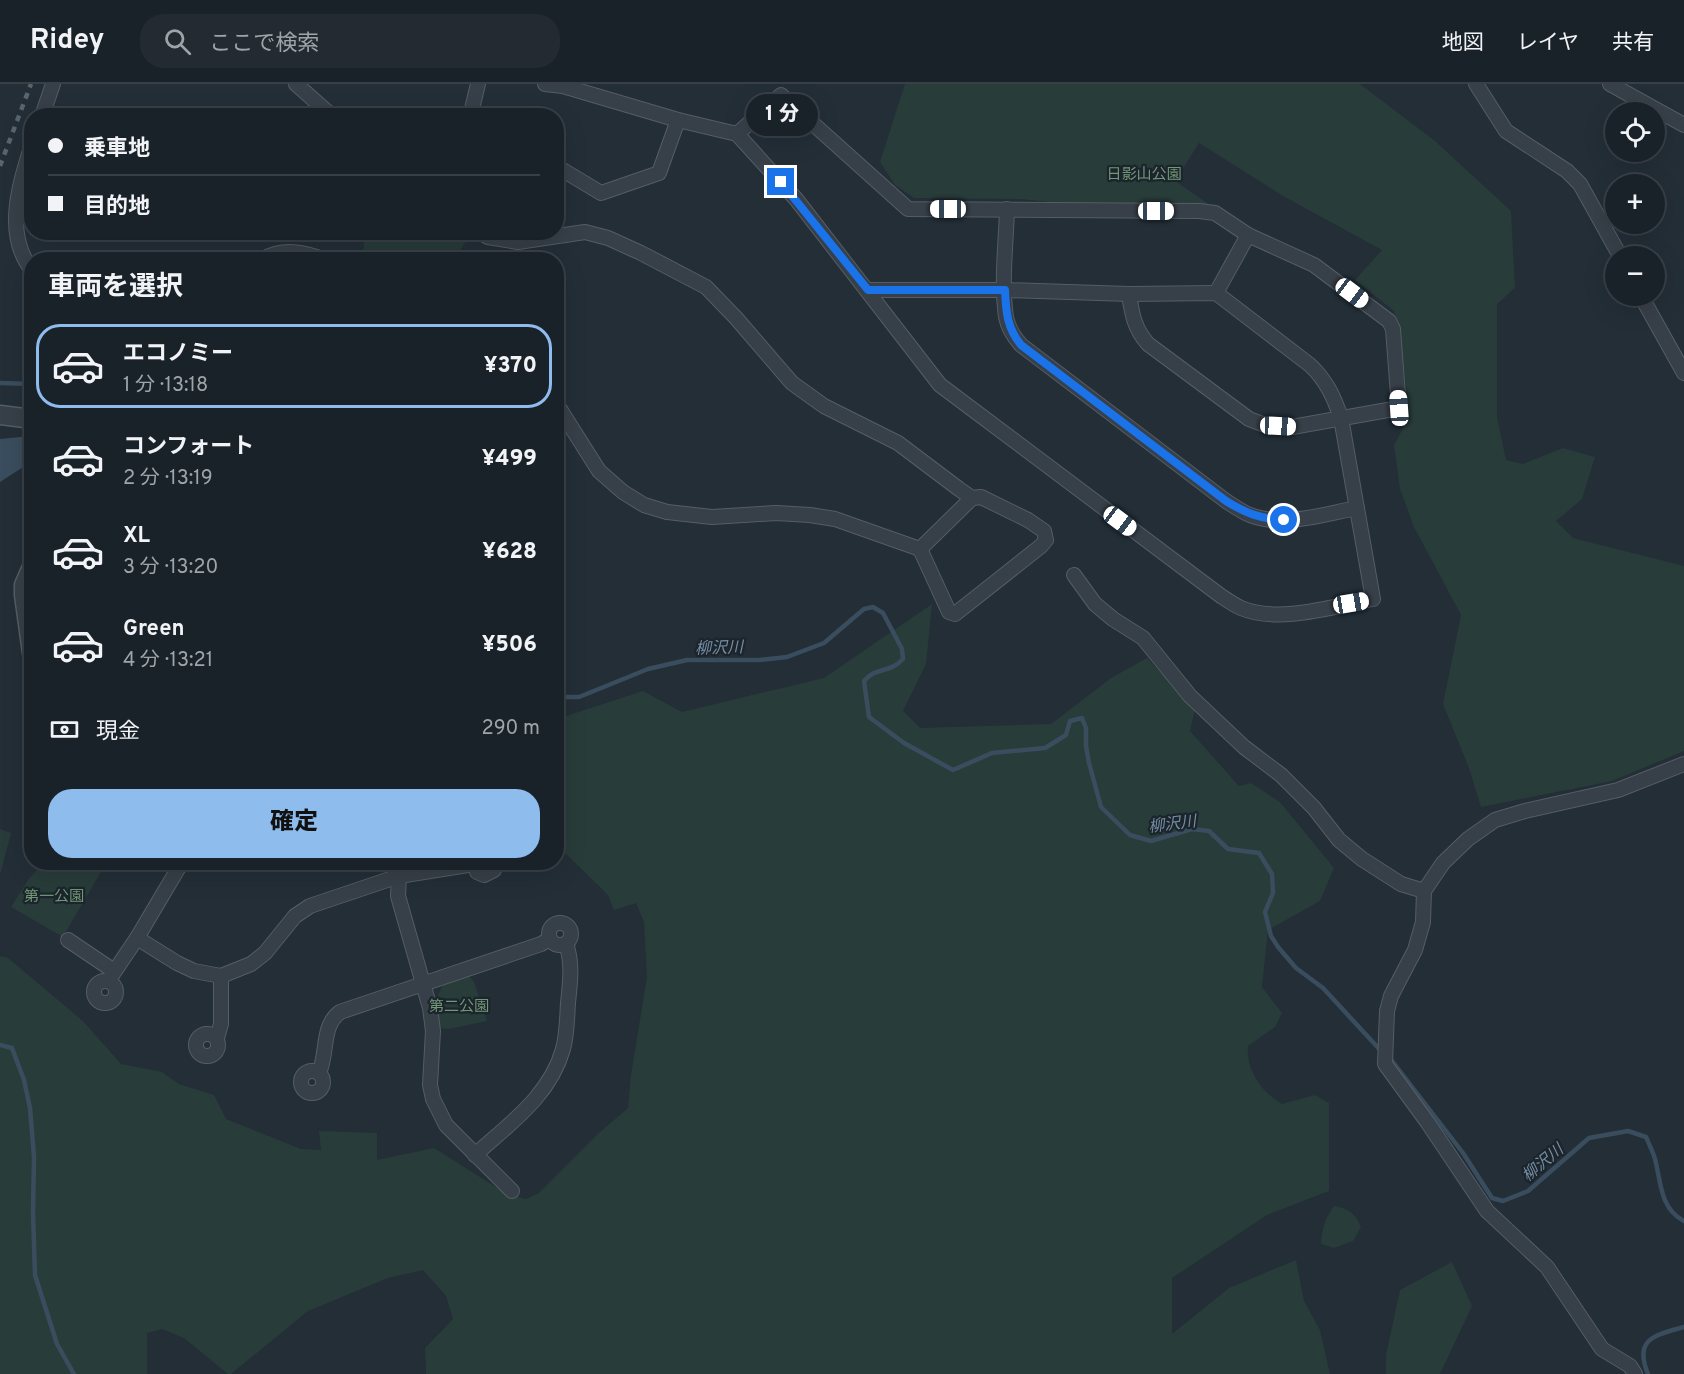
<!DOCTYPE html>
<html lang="ja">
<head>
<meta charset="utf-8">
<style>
	:root { --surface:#1a2229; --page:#232a31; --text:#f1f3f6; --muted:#9fa4a8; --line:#383f46; --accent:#8ebced }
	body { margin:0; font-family:Overpass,"Noto Sans JP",sans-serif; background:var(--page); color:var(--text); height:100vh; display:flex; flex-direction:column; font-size:22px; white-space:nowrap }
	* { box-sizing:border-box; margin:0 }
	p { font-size:20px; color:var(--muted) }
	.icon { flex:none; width:33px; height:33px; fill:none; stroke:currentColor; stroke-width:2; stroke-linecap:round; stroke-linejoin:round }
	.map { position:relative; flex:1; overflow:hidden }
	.details { position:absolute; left:24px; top:168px; width:540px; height:618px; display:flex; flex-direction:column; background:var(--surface); border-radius:24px; box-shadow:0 6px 24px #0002,0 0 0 2px var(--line) }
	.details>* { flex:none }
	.top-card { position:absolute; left:24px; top:24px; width:540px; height:132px; border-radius:24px; box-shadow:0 6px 24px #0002,0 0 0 2px var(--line); display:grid; align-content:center; height:132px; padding:0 24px; background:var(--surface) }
	.buttons { position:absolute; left:1605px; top:18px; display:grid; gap:12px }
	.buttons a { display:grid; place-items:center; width:60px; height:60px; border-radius:50%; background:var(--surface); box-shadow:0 6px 24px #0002,0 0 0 2px var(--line); font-size:30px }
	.end { position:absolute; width:27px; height:27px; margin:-14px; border:8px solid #1a73e8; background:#fff; box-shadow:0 0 0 3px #fff }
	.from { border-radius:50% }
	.bubble { position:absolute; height:42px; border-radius:21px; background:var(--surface); box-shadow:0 6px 24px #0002,0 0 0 2px var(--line); font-size:20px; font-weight:800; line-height:42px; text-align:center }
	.car { position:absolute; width:18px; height:36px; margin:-18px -9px; border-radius:8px; box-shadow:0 0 4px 2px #0007; background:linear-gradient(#fff 24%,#345 0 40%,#fff 0 76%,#345 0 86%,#fff 0) }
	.top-card b { display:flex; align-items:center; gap:21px; height:57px; font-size:22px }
	.top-card b+b { border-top:2px solid var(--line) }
	.top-card i { width:15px; height:15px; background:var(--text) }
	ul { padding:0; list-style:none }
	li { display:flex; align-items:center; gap:18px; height:84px; margin:0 12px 9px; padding:0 12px; border:3px solid transparent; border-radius:24px }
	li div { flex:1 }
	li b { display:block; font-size:22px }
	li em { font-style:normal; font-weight:800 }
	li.selected { border-color:var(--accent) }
	li>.icon { width:54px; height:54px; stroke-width:1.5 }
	h2 { padding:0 24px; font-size:27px; line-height:72px }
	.pay { display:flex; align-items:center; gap:15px; height:66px; padding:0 24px; font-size:22px }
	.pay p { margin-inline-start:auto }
	.action { display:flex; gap:12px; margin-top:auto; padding:12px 24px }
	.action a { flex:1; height:69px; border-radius:24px; background:var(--accent); color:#111; font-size:24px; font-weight:800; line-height:69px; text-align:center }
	header { display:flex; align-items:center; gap:36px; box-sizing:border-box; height:84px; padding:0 30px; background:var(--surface); border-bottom:2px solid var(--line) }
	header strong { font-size:28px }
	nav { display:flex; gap:33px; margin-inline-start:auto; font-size:21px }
	.search { width:420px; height:54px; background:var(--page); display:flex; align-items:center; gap:15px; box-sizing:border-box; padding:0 21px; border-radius:24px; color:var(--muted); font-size:22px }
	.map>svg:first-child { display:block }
	.green { fill:#283c3a }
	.water { fill:#3a4d5e }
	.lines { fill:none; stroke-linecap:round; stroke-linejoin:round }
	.stream { stroke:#3a4d5e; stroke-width:4.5 }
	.minor-casing { stroke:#555d65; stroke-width:16 }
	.tertiary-casing { stroke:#555d65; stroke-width:21 }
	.minor { stroke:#373f48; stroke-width:14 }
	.tertiary { stroke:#373f48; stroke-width:18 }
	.rail { stroke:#59646e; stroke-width:4.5; stroke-dasharray:6 6; stroke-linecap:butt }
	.route { stroke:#1a73e8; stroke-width:8 }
	.labels { text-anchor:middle; stroke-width:4.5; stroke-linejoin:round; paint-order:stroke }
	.park-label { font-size:15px; fill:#729777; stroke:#1c242c }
	.water-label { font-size:16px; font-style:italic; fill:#758ea4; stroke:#1c242c }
</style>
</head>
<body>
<header>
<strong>Ridey</strong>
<div class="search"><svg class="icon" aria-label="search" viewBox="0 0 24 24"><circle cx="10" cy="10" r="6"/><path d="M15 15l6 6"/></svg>ここで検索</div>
<nav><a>地図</a><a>レイヤ</a><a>共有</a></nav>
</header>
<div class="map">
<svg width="1684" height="1290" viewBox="0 0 1684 1290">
	<rect width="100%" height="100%" fill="#232e37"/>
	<g class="green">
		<path d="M905,0h455l75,57 76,70 4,77 -18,16v113l9,43 17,4 40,-16 32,9 -13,42 -26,22 17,17 111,28v185l-72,30 -131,26 -12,-39 -26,-64 18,-89 -47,-88 -14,-38 -6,-44 15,-28 -9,-88 -6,-18 -39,-31 27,-30 -99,-54 -84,-53 -24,38 38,26 -17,-1 -1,-3h-16l-1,3 -108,-2 -49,-5 -107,-1 -19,-13 -15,-23z"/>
		<path d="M364,149h90l12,8 -11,18h-99l8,-11z"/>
		<path d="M932,520l-6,60 -23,47 17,17 131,-4 60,-46 36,-20 48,51 -5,22 49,55 12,-3 29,19 54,66 -14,33 -52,29 -6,57 20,26 -7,14 -27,19c-2,25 14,46 34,58l33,-9 14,8v88l-62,24 -95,63v56l57,-46 67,-28 8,41 16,29 10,44h-904l-1,-26 28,-29 -7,-23 -23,-26 -35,8 -80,33 -77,63h-3l-44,-36 -22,-9 -15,4v41h-147v-418l8,2 75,63 38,43 41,8 17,12 35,11 12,24 75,30 20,1 -2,-19 58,2v27l57,-12 73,46 19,5 13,-6 61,-61 28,-24 3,-33 16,-98 -3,-55 -8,-19 -22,7 -6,-15 -51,-50v-126l86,-28 39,21 142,-34z"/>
		<path d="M0,745l11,4 -11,42z"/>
		<path d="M43,779h63l-43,74 -52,-30 17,-27z"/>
		<path d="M469,892l5,6 13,39 -38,8 -9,-1 -3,-30 6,-14z"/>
		<path d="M1334,1122c15,3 21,7 27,21l-8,14 -19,7 -13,-4c1,-15 4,-26 13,-38z"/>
		<path d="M1452,1178l20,44 -32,68h-54v-19l14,-65z"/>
	</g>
	<path class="water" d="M31,352v26l-31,20v-43z"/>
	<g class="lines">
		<g class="stream">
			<path d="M0,299l32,1"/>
			<path d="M556,613h23l69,-28 39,-9h72l28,-3 37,-14 40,-34 9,-2 10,6 19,36 1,10c-14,15 -26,7 -39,22l5,36 35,26 49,27 39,-17 53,-5 21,-13 4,-14 12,-3 4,10v18l3,17 12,44 29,28 21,6 41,-12 17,2 19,18 31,4 13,21 1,19 -8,19 6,24 7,11 18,21 27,20 59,64"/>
			<path d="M0,961l12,3 12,32 6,28 4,49 -1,56 2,62 22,69 17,30"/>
			<path d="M1389,973l74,96 29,45 11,3 25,-10 61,-53 39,-7 18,6c3,7 7,15 9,22 6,23 5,50 29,62"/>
			<path d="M1648,1290c-15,-36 8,-39 36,-47"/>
		</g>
		<defs>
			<g id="minor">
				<path d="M296,0l36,32"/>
				<path d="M545,0l18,2 115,34 59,14 59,65 144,186 281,211c6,4 13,9 20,12 38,16 93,-2 132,-9l-32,-181c-7,-21 -15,-38 -31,-53l-94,-72 -87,1 -124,-4h-137"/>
				<path d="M1476,0l30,47 61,40 13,13 40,72"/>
				<path d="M1610,0l74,41"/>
				<path d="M42,32l11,-32"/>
				<path d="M475,32l-4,-3 7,-29"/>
				<path d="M737,50l44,-39 127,114 291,2 16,2 33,22 66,30 75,56 4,8 6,79 -107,19 -27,-2 -16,-6 -101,-75c-14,-16 -16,-30 -19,-50"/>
				<path d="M32,60c-12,39 -29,90 0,126"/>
				<path d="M556,82l45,27 58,-20 19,-53"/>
				<path d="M1007,125c-1,35 -6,73 -1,108 2,11 8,20 15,28l205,156c8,5 16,11 24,14 33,13 74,-1 107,-7"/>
				<path d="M479,148l9,5 30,5 67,-10 23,6 33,15 65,34 30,31 56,65 32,23 74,37 61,46 13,9 -52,51 -85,-30 -25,-4 -34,-2 -64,4 -45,-5 -23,-7 -21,-13 -24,-21 -43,-68"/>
				<path d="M261,176c22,-13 43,-8 65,0"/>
				<path d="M1216,209l32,-58"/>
				<path d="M1641,212l43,77"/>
				<path d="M920,465l29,63 6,2 86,-68 5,-6 -2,-9 -16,-11 -47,-23 -9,1"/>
				<path d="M1074,491l21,29 18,15 30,19 47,58 54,51 37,28 33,33 25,32 23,19 39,25 23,7"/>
				<path d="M404,778l-5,14 -1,20 32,112 3,23 -3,54 3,14 13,26 66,66"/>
				<path d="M474,778l3,10 7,3 10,-5 2,-8"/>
				<circle cx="560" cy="850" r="11"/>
				<path d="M137,854l40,25 17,8 27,5 30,-12 14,-11 30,-37 15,-10 89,-30 75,-12"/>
				<path d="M68,856l46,31"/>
				<circle cx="105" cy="908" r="11"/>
				<path d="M108,897l29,-43 45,-76"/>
				<circle cx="207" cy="961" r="11"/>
				<path d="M217,954l4,-14v-48"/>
				<circle cx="312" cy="998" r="11"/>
				<path d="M319,989c9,-20 2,-47 21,-61l201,-68 9,-5"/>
				<path d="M475,1071c34,-31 75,-59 88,-106 4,-14 4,-31 5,-46 2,-20 5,-40 -2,-59"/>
				<path d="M1635,1290l-5,-8 -28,-17 -55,-82 -60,-56 -59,-88 -43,-59 2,-53 4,-15 24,-46 8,-28 1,-31 19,-28 25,-24 27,-19 30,-9 93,-21 66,-26"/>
			</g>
			<g id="tertiary">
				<path d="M0,331l32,4"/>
				<path d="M32,483l-8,18v10l8,58"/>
			</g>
		</defs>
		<use href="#minor" class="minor-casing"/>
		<use href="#tertiary" class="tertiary-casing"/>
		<use href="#minor" class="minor"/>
		<use href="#tertiary" class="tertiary"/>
		<path class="rail" d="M0,82l31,-82"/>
	</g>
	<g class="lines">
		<path class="route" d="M781,98l87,108h137c1,22 2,38 16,55l205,156c19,12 35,18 58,19"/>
	</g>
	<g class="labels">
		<g class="park-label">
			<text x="1144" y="95">日影山公園</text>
			<text x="54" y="817">第一公園</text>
			<text x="459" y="927">第二公園</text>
		</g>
		<g class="water-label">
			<text transform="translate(719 563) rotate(-2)" y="6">柳沢川</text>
			<text transform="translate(1172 739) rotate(-7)" y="6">柳沢川</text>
			<text transform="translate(1542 1078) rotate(-40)" y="6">柳沢川</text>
		</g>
	</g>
</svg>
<div class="buttons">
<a><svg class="icon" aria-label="locate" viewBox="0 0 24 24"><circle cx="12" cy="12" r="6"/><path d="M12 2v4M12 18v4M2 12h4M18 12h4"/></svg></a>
<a>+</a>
<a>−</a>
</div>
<i class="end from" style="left:1284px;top:436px"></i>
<i class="end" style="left:781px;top:98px"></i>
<div class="bubble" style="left:746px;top:10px;width:72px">1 分</div>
<i class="car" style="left:948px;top:125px;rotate:270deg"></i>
<i class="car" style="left:1156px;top:127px;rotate:90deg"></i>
<i class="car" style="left:1352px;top:209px;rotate:127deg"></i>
<i class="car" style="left:1399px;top:324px;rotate:356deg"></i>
<i class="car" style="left:1278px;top:342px;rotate:93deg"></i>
<i class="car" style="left:1120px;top:437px;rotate:127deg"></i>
<i class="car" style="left:1351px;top:519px;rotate:80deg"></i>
<div class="top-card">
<b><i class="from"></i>乗車地</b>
<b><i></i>目的地</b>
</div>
<section class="details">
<h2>車両を選択</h2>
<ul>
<li class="selected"><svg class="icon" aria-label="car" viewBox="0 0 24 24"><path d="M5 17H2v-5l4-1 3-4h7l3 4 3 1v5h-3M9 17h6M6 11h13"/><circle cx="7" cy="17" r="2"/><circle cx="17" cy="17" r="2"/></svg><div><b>エコノミー</b><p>1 分 · 13:18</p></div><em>¥370</em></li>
<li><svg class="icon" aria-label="car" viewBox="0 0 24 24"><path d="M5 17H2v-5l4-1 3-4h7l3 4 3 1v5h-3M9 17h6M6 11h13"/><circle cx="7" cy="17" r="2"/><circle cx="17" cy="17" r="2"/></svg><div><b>コンフォート</b><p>2 分 · 13:19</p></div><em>¥499</em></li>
<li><svg class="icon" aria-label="car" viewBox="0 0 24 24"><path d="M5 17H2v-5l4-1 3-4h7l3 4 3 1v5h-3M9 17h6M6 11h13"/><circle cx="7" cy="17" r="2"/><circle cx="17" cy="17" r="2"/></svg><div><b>XL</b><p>3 分 · 13:20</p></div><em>¥628</em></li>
<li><svg class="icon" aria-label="car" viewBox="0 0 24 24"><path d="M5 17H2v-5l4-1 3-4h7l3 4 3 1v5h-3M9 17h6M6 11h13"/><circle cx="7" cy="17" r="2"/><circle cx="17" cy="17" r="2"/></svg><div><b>Green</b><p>4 分 · 13:21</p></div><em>¥506</em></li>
</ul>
<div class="pay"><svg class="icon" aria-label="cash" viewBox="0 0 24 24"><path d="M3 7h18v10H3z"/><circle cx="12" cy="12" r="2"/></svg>現金<p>290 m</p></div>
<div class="action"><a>確定</a></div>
</section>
</div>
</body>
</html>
